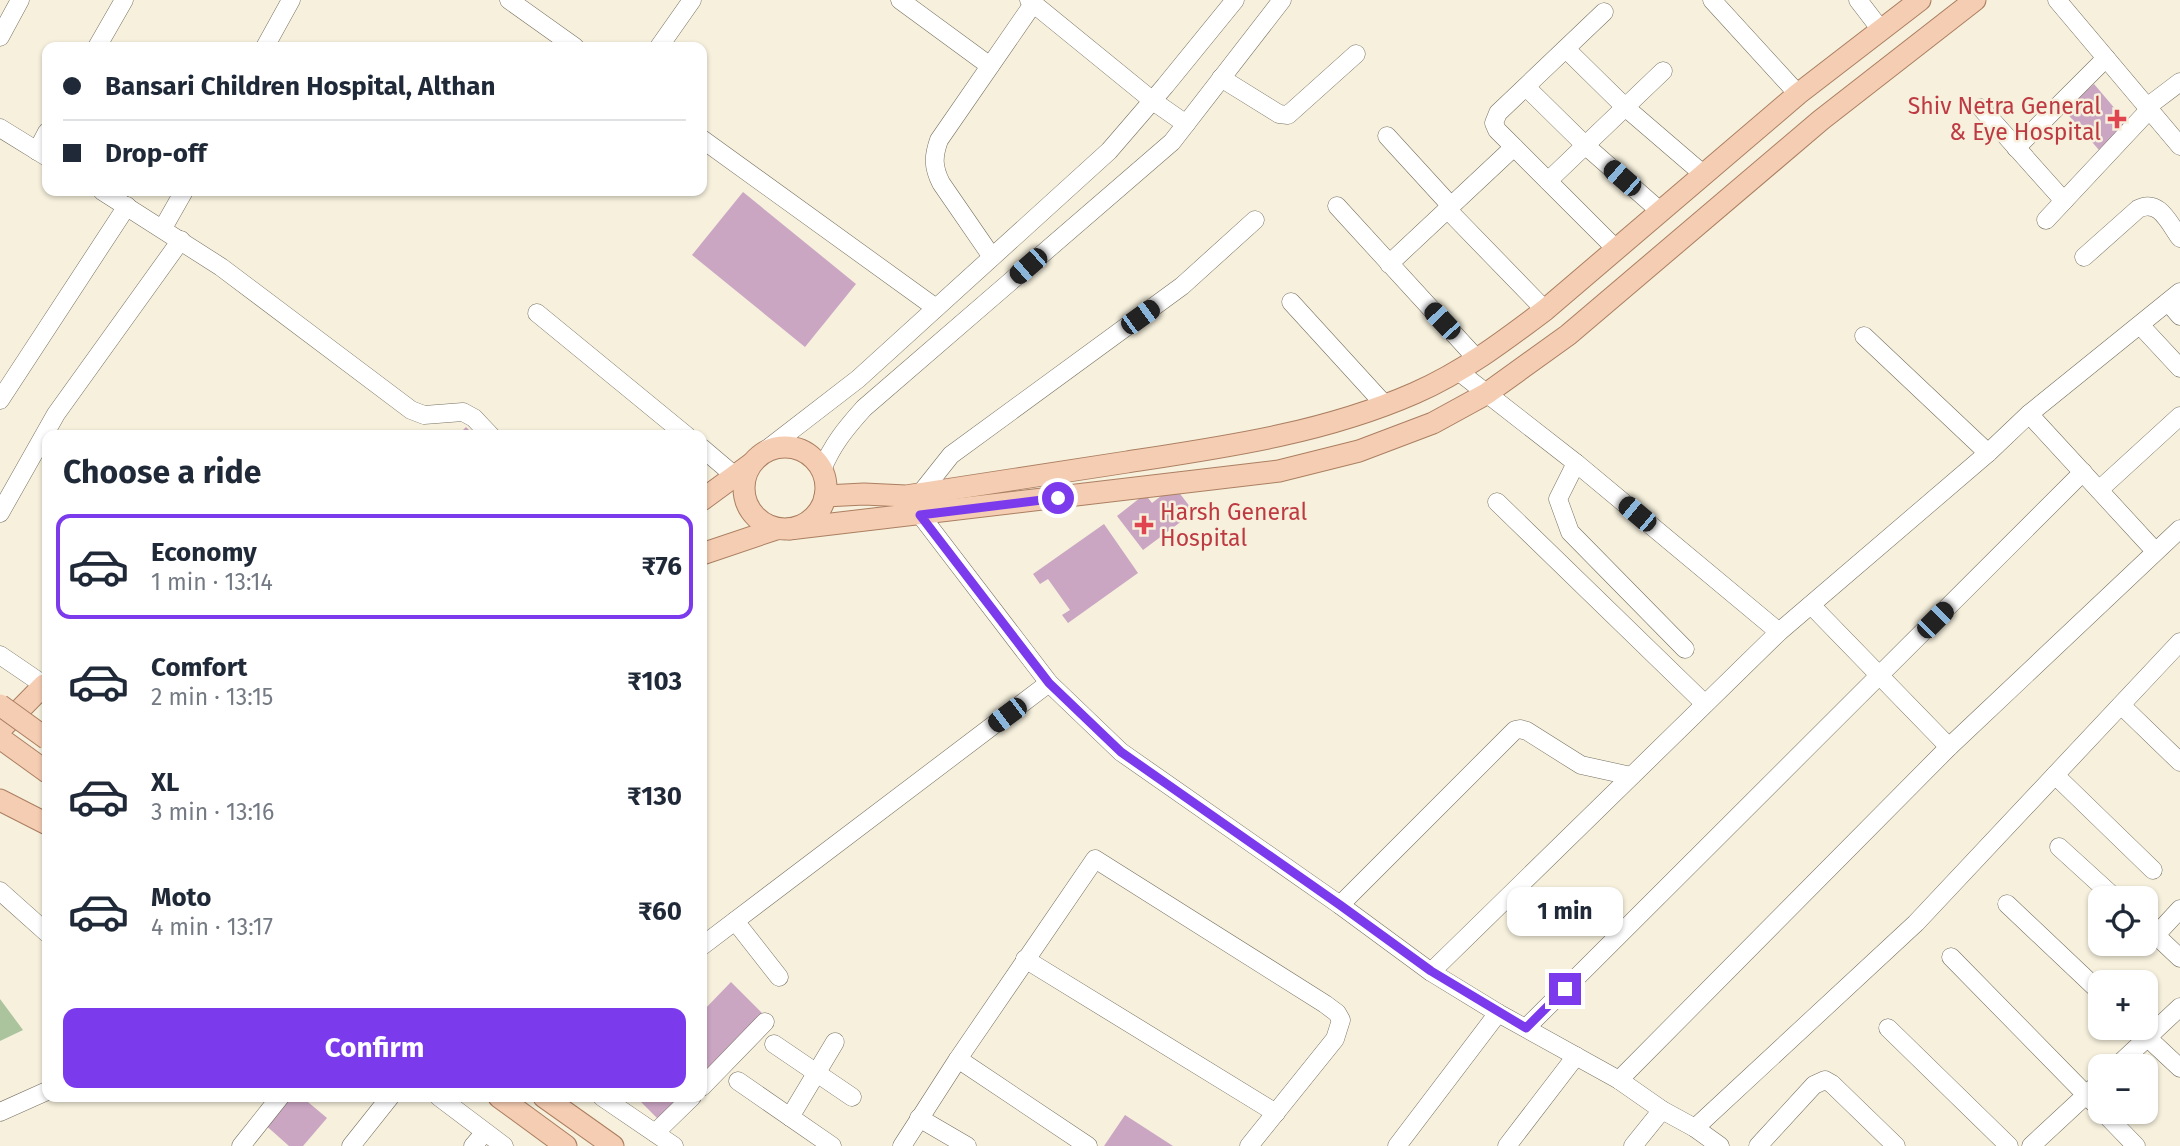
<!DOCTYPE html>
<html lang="en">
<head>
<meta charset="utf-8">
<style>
	:root { --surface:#fff; --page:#f6f6f7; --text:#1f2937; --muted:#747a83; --line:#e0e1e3; --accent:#7c3aed }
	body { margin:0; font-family:"Fira Sans",sans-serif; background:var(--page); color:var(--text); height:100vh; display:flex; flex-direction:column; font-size:26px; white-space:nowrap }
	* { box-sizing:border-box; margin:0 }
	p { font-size:23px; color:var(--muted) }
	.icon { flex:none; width:38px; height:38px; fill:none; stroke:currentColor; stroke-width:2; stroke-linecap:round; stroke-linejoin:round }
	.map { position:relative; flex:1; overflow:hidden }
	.details { position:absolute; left:42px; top:430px; width:665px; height:672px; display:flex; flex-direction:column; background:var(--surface); border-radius:14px; box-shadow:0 2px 5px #0004 }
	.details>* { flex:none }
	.banner { position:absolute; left:42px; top:42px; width:665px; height:154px; border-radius:14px; box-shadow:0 2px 5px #0004; display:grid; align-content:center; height:154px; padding:0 21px; background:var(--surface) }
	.buttons { position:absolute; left:2088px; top:886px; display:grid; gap:14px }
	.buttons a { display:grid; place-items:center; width:70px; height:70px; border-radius:14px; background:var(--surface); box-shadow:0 2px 5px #0004; font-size:35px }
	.end { position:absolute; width:32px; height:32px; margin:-16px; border:9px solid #7c3aed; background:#fff; box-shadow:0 0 0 4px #fff }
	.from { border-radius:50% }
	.bubble { position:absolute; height:49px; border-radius:14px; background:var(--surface); box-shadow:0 2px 5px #0004; font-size:23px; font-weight:700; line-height:49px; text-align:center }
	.car { position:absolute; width:21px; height:42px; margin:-21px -10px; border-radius:9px; box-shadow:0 0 5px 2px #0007; background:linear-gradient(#222 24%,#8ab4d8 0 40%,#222 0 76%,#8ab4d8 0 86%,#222 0) }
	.banner b { display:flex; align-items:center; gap:24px; height:66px; font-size:26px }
	.banner b+b { border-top:2px solid var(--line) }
	.banner i { width:18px; height:18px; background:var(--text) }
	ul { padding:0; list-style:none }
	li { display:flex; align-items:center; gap:21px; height:105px; margin:0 14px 10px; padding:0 7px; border:4px solid transparent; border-radius:14px }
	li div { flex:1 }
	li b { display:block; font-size:26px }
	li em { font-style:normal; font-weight:700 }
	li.on { border-color:var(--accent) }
	li>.icon { width:63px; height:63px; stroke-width:1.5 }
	h2 { padding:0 21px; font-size:32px; line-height:84px }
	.button { display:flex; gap:14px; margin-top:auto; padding:14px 21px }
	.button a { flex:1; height:80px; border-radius:14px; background:var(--accent); color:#fff; font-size:28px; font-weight:700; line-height:80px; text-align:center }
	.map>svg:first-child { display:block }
	.forest { fill:#abc49e }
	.building { fill:#caa6c3 }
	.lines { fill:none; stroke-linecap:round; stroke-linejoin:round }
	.minor-casing { stroke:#767060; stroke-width:19 }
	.major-casing { stroke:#ab7f61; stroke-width:23 }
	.minor { stroke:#fff; stroke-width:18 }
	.major { stroke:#f5cdb3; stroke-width:21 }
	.major-bridge-casing { stroke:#ab7f61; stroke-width:23; stroke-linecap:butt }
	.major-bridge { stroke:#f5cdb3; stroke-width:21 }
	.route { stroke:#7c3aed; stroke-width:9 }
	.health-dot { fill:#e0444e; stroke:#f6f0dd; stroke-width:2.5 }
	.labels { text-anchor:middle; stroke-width:5; stroke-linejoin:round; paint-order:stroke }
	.health-label { font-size:23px; fill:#be3a42; stroke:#f6f0dd; text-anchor:end }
</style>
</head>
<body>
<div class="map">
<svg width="2180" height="1146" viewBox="0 0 2180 1146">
	<rect width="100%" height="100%" fill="#f6f0dd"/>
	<path class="forest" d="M0,999l23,31 -23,11z"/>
	<g class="building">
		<path d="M2094,84l34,40 -29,26 -35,-40z"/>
		<path d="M743,192l113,92 -51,63 -113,-92z"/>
		<path d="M466,427l9,9h-18z"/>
		<path d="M1174,486l20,26 -51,38 -26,-34 28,-22 7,9z"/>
		<path d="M1104,524l34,49 -70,50 -6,-8 8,-5 -22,-31 -8,5 -7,-10z"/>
		<path d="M731,982l32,32 -61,62v-64z"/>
		<path d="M283,1097h19l25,21 -24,28h-14l-27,-24z"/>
		<path d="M636,1097h45l-22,23z"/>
		<path d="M1125,1115l48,31h-69z"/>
	</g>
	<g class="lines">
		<defs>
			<g id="minor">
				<path d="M509,0l66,47"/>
				<path d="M900,0l90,66"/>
				<path d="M1029,0l124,101 33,23"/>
				<path d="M1712,0l86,94"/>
				<path d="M1858,0l23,30"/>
				<path d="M2057,0l123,146"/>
				<path d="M1604,12l-106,101 -4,10 3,7 119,119"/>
				<path d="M0,37l20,-37"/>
				<path d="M97,47l27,-47"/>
				<path d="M265,47l26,-47"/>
				<path d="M659,47l33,-47"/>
				<path d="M1566,49l59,58 78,67"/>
				<path d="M1221,78l58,36 9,1 68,-61"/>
				<path d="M1526,87l59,58 75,66"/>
				<path d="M2147,107l33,-25"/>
				<path d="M1981,108l83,93"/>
				<path d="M0,128l47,29"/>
				<path d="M1387,136l64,70"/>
				<path d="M702,139l234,169"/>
				<path d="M2016,148l90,-90"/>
				<path d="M37,151l10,-19"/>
				<path d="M1548,181l115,-110"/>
				<path d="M102,191l119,76 190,143 13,5 39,-3 11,6 17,18"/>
				<path d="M1337,206l140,153"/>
				<path d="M1447,209l98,101"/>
				<path d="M2046,220l103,-110"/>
				<path d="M163,228l21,-37"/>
				<path d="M992,257l-51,-74c-8,-16 -8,-26 -2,-43l94,-136"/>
				<path d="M2084,257l54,-48c21,-11 31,14 42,29"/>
				<path d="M1389,264l125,-117"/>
				<path d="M1291,302l94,103"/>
				<path d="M2168,302l12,14"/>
				<path d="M537,313l150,123"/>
				<path d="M2140,325l40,43"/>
				<path d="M1864,336l124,117"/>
				<path d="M1458,371l118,92 203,169"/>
				<path d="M0,400l127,-194"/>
				<path d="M2029,414l126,137"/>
				<path d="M702,448l33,28"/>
				<path d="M762,453l96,-74 251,-228 56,-65 70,-86"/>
				<path d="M1576,463l-18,36 12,33 115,117"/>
				<path d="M822,470c10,-25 24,-42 42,-62l308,-266 110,-142"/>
				<path d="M2099,490l81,-74"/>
				<path d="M920,494l31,-39 231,-169 73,-66"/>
				<path d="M1497,502l208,202"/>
				<path d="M912,504l137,179 72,69 219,153 91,67 67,41 121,67 43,30 33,18 25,18"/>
				<path d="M0,513l56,-99 125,-174"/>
				<path d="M1811,605l138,142"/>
				<path d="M0,655l44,30"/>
				<path d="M2121,705l59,57"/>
				<path d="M2055,775l98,95"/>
				<path d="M2059,847l56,51"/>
				<path d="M0,891l47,42"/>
				<path d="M2007,904l93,88"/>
				<path d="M1340,905l175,-175 5,-1 7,2 54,34 50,11"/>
				<path d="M735,921l44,56"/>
				<path d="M2146,926l34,32"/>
				<path d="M2155,936l25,-27"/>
				<path d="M702,946l347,-263"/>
				<path d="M1951,957l149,152"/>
				<path d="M1025,959l251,154"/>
				<path d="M1431,972l348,-340 209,-179 41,-39 151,-122"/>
				<path d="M2136,1027l44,41"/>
				<path d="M1526,1028l557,-556"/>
				<path d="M1888,1028l121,118"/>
				<path d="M774,1044l78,53"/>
				<path d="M958,1059l130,87"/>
				<path d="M2117,1066l63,-59"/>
				<path d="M1619,1080l330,-333 231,-218"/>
				<path d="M738,1081l94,65"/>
				<path d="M702,1087l63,-65"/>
				<path d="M439,1097l65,49"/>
				<path d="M602,1097l72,49"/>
				<path d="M2102,1111l34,35"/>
				<path d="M0,1112l47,-21"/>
				<path d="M790,1117l45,-75"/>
				<path d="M919,1118l48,28"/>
				<path d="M1695,1128l221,-205 264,-281"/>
				<path d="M655,1133l37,-36"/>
				<path d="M241,1146l39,-49"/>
				<path d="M351,1146l39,-49"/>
				<path d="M473,1146l12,-14"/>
				<path d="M902,1146l56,-87 137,-200 230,145 12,9 4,7 -6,19 -86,107"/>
				<path d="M1397,1146l101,-133"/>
				<path d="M1507,1146l69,-90"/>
				<path d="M1633,1146l29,-36"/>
				<path d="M1758,1146l56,-61 11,-5 7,4 64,62"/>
				<path d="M2031,1146l69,-64"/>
			</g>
			<g id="major">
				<circle cx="785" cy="488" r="41"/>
				<path d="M825,496l39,-2 42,2c74,-11 147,-23 221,-34 98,-15 197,-29 288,-69 48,-21 89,-52 130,-83l253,-216 122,-94"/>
				<path d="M702,500l49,-36"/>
				<path d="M789,529l490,-58 80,-20 74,-28 53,-29 82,-59 253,-215 154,-120"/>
				<path d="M702,554l74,-25"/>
				<path d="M0,730l44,-45 3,2"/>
				<path d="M0,738l47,34"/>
				<path d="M0,800l47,24"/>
				<path d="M499,1097l67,49"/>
				<path d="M544,1097l69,49"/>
			</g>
		</defs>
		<use href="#minor" class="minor-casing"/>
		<use href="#major" class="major-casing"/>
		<use href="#minor" class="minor"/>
		<use href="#major" class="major"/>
		<defs>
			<path id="major-bridge" d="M0,705l47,34"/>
		</defs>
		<use href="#major-bridge" class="major-bridge-casing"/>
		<use href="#major-bridge" class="major-bridge"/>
	</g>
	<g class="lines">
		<path class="route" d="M1058,498l-138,17 129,168 72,69 219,153 91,66 95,57 39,-39"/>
	</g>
	<g class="health-dot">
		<path d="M2113.5 108.5h7v7h7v7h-7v7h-7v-7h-7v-7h7z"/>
		<path d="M1140.5 514.5h7v7h7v7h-7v7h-7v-7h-7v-7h7z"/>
	</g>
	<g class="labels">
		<g class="health-label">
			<text x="2101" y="114">Shiv Netra General<tspan x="2101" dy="26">&amp; Eye Hospital</tspan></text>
			<text x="1160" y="520" text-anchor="start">Harsh General<tspan x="1160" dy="26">Hospital</tspan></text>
		</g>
	</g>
</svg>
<div class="buttons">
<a><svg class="icon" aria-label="locate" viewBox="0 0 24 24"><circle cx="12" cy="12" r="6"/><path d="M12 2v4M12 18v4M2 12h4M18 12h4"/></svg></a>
<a>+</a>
<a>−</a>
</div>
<i class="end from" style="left:1058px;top:498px"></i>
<i class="end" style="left:1565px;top:989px"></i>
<div class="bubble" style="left:1507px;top:887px;width:116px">1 min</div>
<i class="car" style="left:1622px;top:178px;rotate:311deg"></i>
<i class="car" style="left:1028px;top:266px;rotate:229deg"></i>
<i class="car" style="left:1140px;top:317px;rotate:54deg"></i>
<i class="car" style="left:1442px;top:321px;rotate:317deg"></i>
<i class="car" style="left:1637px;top:514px;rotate:310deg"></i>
<i class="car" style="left:1935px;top:620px;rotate:45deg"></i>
<i class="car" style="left:1007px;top:715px;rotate:233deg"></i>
<div class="banner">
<b><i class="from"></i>Bansari Children Hospital, Althan</b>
<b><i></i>Drop-off</b>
</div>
<section class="details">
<h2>Choose a ride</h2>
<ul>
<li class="on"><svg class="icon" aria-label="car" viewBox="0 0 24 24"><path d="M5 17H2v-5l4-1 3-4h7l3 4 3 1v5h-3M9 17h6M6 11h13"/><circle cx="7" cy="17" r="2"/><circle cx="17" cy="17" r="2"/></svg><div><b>Economy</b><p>1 min · 13:14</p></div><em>₹76</em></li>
<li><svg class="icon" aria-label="car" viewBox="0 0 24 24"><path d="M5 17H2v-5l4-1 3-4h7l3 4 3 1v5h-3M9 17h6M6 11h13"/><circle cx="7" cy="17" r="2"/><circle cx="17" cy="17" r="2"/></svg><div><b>Comfort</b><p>2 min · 13:15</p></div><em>₹103</em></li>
<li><svg class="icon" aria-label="car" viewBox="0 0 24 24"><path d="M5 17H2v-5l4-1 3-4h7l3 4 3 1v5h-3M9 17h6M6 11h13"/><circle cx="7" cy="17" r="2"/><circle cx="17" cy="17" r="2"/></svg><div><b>XL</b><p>3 min · 13:16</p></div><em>₹130</em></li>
<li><svg class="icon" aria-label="car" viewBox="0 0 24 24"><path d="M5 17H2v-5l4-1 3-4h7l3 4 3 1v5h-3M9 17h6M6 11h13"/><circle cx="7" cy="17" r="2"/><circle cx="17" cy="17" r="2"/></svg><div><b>Moto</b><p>4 min · 13:17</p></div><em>₹60</em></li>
</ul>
<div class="button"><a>Confirm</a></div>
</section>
</div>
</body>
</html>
